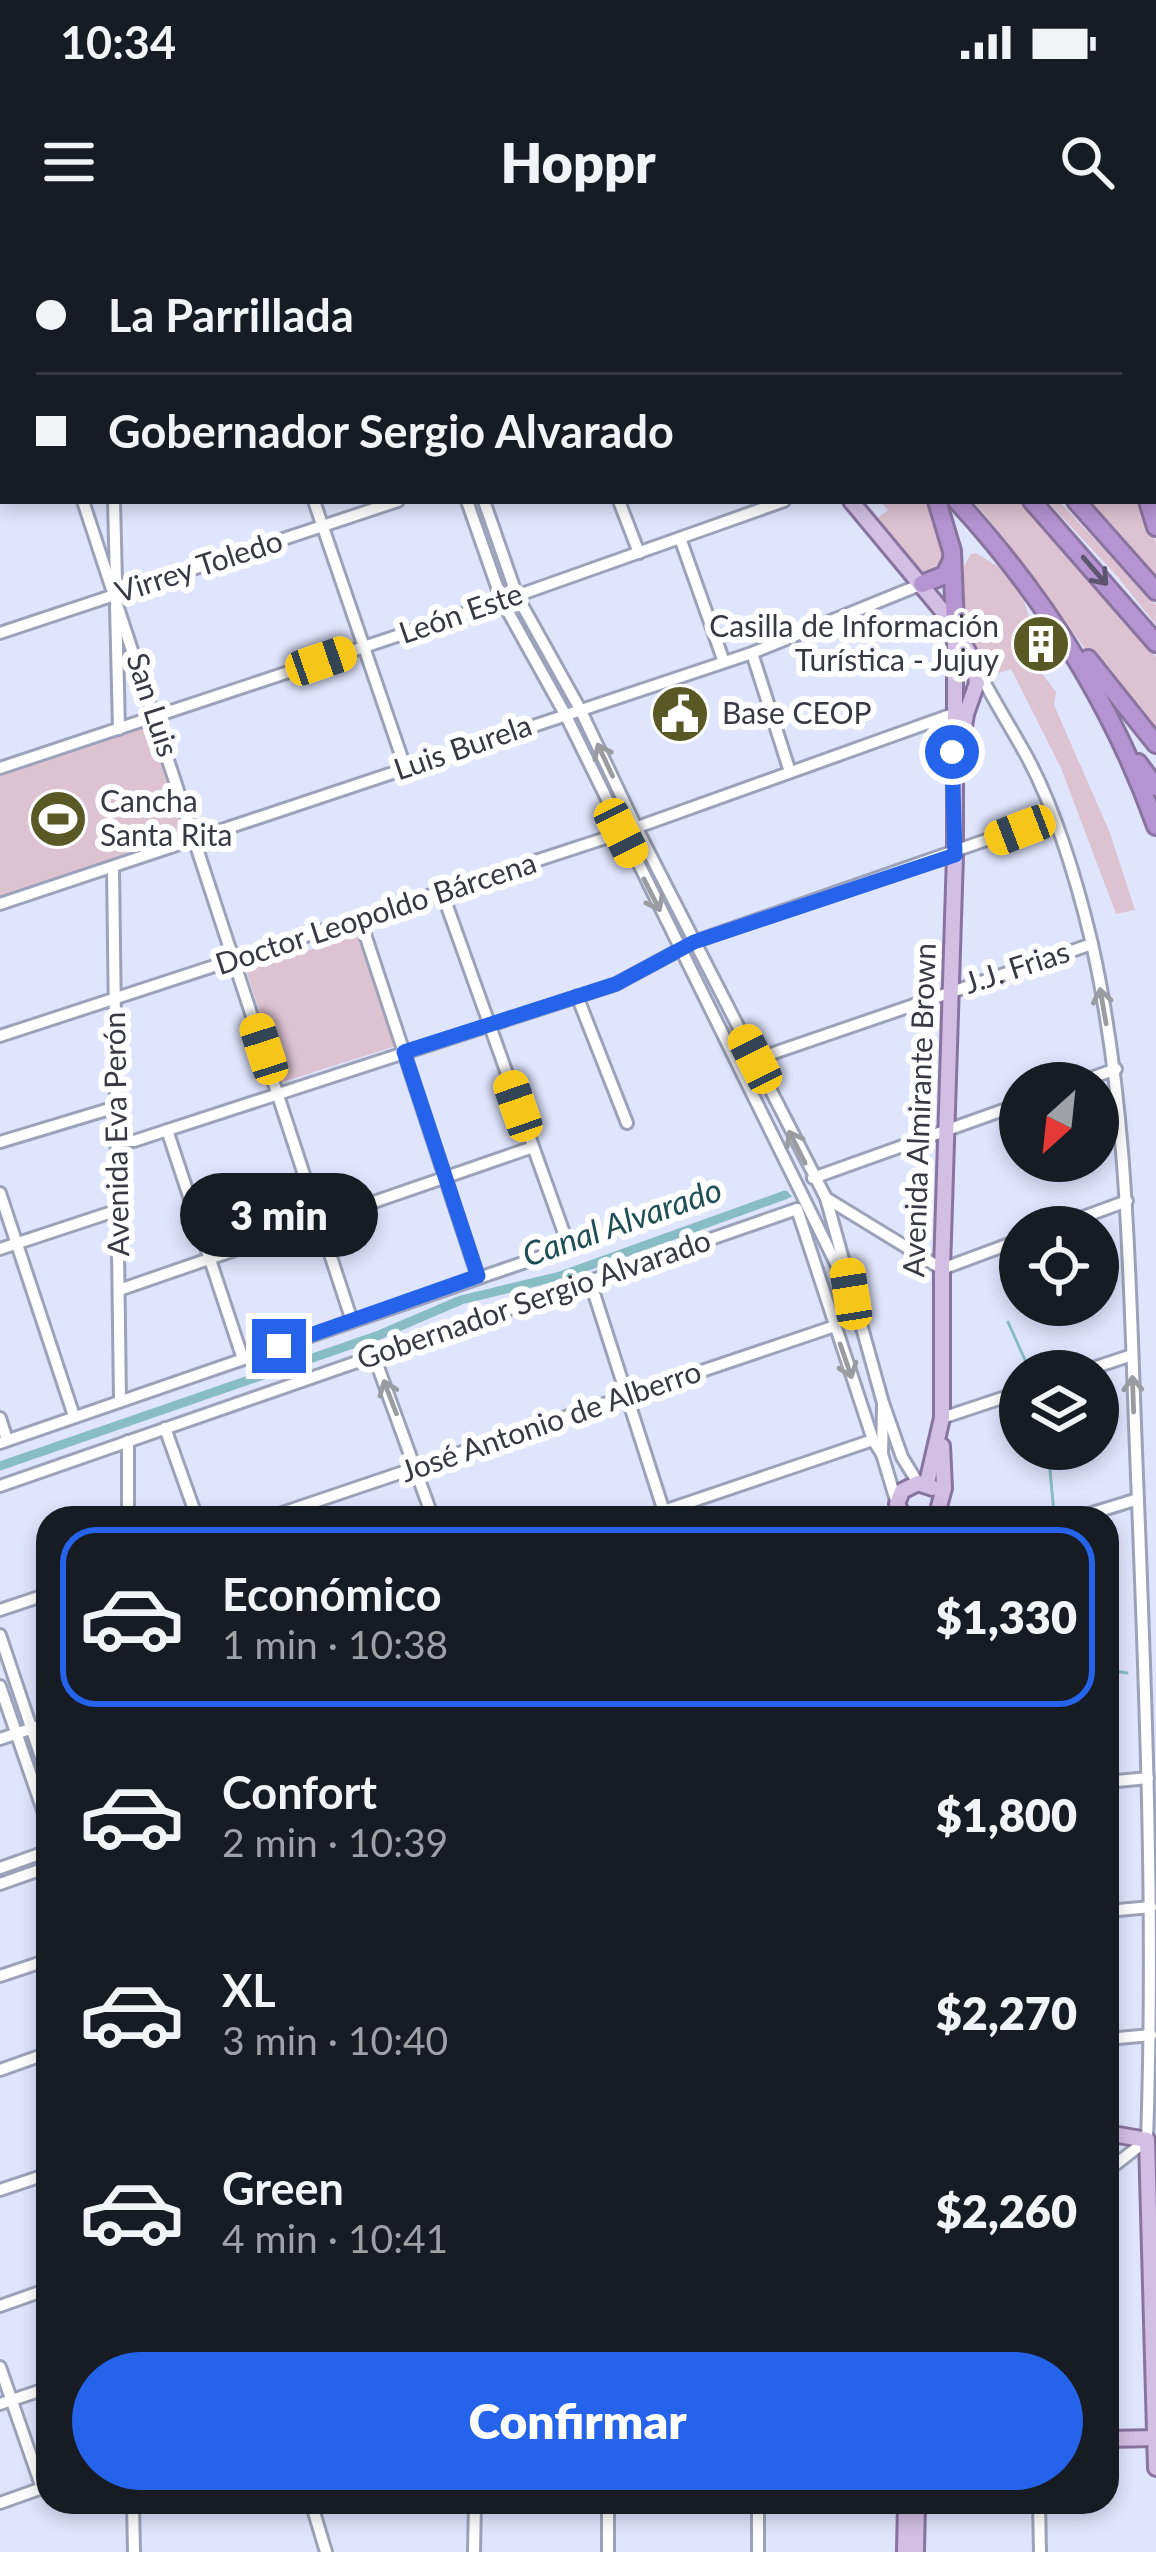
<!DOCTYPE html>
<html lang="es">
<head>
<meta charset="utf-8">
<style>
	:root { --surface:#171b24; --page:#242831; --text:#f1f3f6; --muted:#9ea1a6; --line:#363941; --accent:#2563eb }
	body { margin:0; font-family:Lato,sans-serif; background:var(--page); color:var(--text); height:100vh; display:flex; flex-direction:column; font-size:45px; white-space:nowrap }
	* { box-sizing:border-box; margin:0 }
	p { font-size:39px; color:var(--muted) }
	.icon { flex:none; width:66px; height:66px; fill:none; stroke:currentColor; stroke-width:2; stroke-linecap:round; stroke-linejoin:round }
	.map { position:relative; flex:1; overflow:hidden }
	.sheet { position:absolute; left:36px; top:1266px; width:1083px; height:1008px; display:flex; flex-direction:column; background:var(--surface); border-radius:36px; box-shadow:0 6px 18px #0003 }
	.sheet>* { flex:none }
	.banner { position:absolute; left:0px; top:0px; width:1158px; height:264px; box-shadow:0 6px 18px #0003; display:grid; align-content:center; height:264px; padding:0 36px; background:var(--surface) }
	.needle { width:78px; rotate:207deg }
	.tools { position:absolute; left:999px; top:822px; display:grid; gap:24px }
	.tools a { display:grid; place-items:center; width:120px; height:120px; border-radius:50%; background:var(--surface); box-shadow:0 6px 18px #0003; font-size:60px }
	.end { position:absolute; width:54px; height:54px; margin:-27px; border:15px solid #2563eb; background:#fff; box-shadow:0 0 0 6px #fff }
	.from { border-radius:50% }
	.bubble { position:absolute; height:84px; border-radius:42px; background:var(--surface); box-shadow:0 6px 18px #0003; font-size:39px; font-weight:800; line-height:84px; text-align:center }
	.car { position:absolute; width:36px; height:72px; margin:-36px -18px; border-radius:15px; box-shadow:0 0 9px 3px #0007; background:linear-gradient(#f5c518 24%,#345 0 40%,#f5c518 0 76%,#345 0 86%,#f5c518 0) }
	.banner b { display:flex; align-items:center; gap:42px; height:114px; font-size:45px }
	.banner b+b { border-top:3px solid var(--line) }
	.banner i { width:30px; height:30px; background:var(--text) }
	ul { padding:21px 0 0; list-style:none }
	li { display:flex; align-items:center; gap:36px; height:180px; margin:0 24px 18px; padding:0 12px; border:6px solid transparent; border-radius:36px }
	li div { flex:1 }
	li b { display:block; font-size:45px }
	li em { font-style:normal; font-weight:800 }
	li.active { border-color:var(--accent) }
	li>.icon { width:108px; height:108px; stroke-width:1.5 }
	.primary-button { display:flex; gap:24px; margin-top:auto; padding:24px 36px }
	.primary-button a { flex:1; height:138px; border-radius:72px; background:var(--accent); color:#fff; font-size:48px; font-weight:800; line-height:138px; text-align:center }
	.status { display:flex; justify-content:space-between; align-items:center; height:84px; padding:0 60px; background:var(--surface); direction:ltr }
	.status svg { height:33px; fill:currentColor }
	header { display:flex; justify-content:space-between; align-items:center; height:156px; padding:0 36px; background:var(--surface); font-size:54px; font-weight:800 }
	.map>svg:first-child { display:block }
	.green { fill:#ddc3d2 }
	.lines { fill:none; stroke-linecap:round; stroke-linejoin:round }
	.stream { stroke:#88bdc6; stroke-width:3 }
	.canal { stroke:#88bdc6; stroke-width:9 }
	.minor-casing { stroke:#9ca2b9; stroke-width:16 }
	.major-casing { stroke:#8974a0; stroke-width:20 }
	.highway-casing { stroke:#8974a0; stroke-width:22 }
	.minor { stroke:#fff; stroke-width:10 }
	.major { stroke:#d3bfe4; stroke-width:14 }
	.highway { stroke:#b594d2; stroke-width:16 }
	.oneway { stroke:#5d546e }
	.oneway2 { stroke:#9b9ca1 }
	.route { stroke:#2563eb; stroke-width:15 }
	.labels { text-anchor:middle; stroke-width:12; stroke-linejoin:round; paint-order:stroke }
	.street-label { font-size:30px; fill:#373943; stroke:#fff }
	.poi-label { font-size:30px; fill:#373943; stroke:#fff; text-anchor:start }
	.water-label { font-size:33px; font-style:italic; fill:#1f4e55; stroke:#fff }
</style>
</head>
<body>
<div class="status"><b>10:34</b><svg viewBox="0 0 49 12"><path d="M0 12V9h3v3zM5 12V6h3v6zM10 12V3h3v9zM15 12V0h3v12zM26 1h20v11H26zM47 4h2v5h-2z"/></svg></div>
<header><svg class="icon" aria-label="menu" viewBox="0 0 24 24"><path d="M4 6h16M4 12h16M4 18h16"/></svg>Hoppr<svg class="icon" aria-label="search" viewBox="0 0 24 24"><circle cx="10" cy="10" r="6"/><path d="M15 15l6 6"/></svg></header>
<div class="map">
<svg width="1156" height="2312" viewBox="0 0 1156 2312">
	<rect width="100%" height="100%" fill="#e0e5fe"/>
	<g class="green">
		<path d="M880,261h50l13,35 3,31 -11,9 -24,-10 -37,-45 14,-11z"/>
		<path d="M973,261h46l121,135 16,21v81c-67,-75 -117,-161 -183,-237z"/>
		<path d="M1047,261h12l97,104v20l-39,-49z"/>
		<path d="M1089,261h54l13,42v33z"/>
		<path d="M976,313l29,18 19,31 11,31 -6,2 10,22 -7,3 24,32 -2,13 56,128 25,77 -19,4 -55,-146 -50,-99 -12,4 -8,-11v-10l-14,5 -16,-28v-58l10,-17z"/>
		<path d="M153,483l38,114 -191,62v-126z"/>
		<path d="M359,694l37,112 -113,36 -37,-112z"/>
	</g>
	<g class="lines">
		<g class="stream">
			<path d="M785,955l5,1"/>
			<path d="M1008,1082l22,49"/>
			<path d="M1048,1209l6,64"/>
			<path d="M1107,1430l20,3"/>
		</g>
		<path class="canal" d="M0,1226l379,-131 82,-35 99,-24 225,-81"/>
		<defs>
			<g id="minor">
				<path d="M113,0v3"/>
				<path d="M231,0l1,3"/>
				<path d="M1043,0l3,3"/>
				<path d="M386,3l11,-3"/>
				<path d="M0,21l3,9"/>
				<path d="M1155,106l1,1"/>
				<path d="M0,128l3,-1"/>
				<path d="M0,254l3,-1"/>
				<path d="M83,261l269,820"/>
				<path d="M114,261l2,80"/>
				<path d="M314,261l91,266"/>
				<path d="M467,261l35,100 63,113 282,572"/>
				<path d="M484,261l33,95 63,113 56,118 190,371 57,205 19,54 16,26"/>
				<path d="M619,261l20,52"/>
				<path d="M680,298l44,124"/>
				<path d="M116,366l3,123"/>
				<path d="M0,393l398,-132"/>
				<path d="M752,413l38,119"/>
				<path d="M977,428c15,30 33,58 49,87 31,57 51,126 66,189 37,166 37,336 44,506 9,230 19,460 11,690l-40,31"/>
				<path d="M0,528l502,-167 282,-100"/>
				<path d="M113,628l7,533"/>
				<path d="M0,664l752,-251 170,-69"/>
				<path d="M360,679l118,358"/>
				<path d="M577,756l50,127"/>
				<path d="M0,796l621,-203 332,-119"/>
				<path d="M753,820l339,-116"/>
				<path d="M1077,843l39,-14"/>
				<path d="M167,890l76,229"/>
				<path d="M118,900l16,1 482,-157 78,-42 358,-125"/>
				<path d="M0,902l116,-35"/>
				<path d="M813,938l207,-74"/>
				<path d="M0,953l74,223"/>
				<path d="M826,958l116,71 78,-29"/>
				<path d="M797,969l76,231 9,14"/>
				<path d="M1056,987l71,-26"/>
				<path d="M0,1009l118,-39"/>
				<path d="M590,1041l76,237"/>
				<path d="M119,1050l414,-143"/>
				<path d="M374,1116l59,162"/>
				<path d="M1084,1131l48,-16"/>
				<path d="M883,1166l-1,48 15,50"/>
				<path d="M0,1178l7,22"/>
				<path d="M942,1178l78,-26"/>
				<path d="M165,1188l32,90"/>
				<path d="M0,1203l569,-196 -127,-355"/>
				<path d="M0,1246l797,-277"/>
				<path d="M128,1278v-77"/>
				<path d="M267,1278l568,-192"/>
				<path d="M643,1278l230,-78"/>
				<path d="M1076,1278l62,-19"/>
				<path d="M0,1370l48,-16"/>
				<path d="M0,1395l48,143"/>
				<path d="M0,1446l48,139"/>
				<path d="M0,1499l48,-16"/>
				<path d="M1107,1542l41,-4"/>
				<path d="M0,1628l48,-17"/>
				<path d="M0,1644l48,-17"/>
				<path d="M1107,1671l44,-4"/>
				<path d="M0,1736l48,-16"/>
				<path d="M1107,1799l44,-4"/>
				<path d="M0,1830l48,-17"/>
				<path d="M0,1950l48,-16"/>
				<path d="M0,2066l48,-17"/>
				<path d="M0,2127l42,121"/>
				<path d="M0,2164l48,-16"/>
				<path d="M133,2262l1,50"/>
				<path d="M311,2262l15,50"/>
				<path d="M608,2262v50"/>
				<path d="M758,2262v50"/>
				<path d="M1039,2262l1,50"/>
				<path d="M0,2263l45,-16"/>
				<path d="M474,2312l1,-50"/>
			</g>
			<g id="major">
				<path d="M568,0l3,3"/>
				<path d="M583,0l3,3"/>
				<path d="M851,261l104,125 19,37 3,20 -11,31 -7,45"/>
				<path d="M927,1243l15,-65v-149l13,-414v-229"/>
				<path d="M904,1278l-7,-14 5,-13 16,-8 15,5"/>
				<path d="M936,1278l8,-30 -2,-42"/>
				<path d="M1107,1893l40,7 9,328"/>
				<path d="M1107,2199l49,-1"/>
				<path d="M905,2312l1,-50"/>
				<path d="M916,2312l1,-50"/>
			</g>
			<g id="highway">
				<path d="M682,0l3,3"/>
				<path d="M724,0l1,3"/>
				<path d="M753,0l2,3"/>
				<path d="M824,0l2,3"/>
				<path d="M947,0l3,3"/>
				<path d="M965,0l3,3"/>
				<path d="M1155,178h1"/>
				<path d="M1155,194l1,1"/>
				<path d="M937,261l15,50 3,75"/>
				<path d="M957,261c88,96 155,202 199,325"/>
				<path d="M1032,261l124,142"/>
				<path d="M1076,261l80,90"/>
				<path d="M1148,261l8,26"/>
				<path d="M922,344l23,-9 7,-15"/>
				<path d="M1088,419l68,85"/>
				<path d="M1138,523l18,24"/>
			</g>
		</defs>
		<use href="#minor" class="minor-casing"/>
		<use href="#major" class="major-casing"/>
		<use href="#highway" class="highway-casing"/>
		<use href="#minor" class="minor"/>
		<use href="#major" class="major"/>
		<use href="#highway" class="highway"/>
	</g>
	<defs><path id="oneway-shaft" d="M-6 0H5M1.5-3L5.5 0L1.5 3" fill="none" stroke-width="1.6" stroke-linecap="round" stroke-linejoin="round" transform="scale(3)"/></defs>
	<use class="oneway" href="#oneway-shaft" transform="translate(1095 331) rotate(49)"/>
	<g class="oneway2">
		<use href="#oneway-shaft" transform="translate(605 520) rotate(-115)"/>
		<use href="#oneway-shaft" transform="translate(652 655) rotate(63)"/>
		<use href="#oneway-shaft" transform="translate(1103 766) rotate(-100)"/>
		<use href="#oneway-shaft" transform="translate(797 907) rotate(-117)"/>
		<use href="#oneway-shaft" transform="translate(846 1121) rotate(71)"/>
		<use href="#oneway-shaft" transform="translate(1133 1154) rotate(-92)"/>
		<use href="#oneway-shaft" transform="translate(390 1157) rotate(-111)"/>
	</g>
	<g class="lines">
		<path class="route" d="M279,1106l199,-70 -74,-224 212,-68 78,-42 261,-87 -3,-103"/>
	</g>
	<defs>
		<symbol id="building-disc" viewBox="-11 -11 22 22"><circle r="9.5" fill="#595926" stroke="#fff"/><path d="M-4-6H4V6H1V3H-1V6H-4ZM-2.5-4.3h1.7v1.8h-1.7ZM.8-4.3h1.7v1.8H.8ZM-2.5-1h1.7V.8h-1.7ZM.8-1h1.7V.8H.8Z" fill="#fff"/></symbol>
		<symbol id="civic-disc" viewBox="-11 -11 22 22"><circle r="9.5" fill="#595926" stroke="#fff"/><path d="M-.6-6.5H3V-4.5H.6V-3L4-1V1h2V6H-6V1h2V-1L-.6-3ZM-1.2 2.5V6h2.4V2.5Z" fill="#fff"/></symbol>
		<symbol id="stadium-disc" viewBox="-11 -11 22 22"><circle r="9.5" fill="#595926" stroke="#fff"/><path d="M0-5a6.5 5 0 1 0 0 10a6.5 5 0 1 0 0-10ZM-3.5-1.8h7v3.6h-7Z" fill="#fff"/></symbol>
	</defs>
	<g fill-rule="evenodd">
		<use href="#building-disc" x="1008" y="371" width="66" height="66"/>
		<use href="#civic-disc" x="647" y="441" width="66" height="66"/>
		<use href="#stadium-disc" x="25" y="546" width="66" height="66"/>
	</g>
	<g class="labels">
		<g class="street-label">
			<text transform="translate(199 327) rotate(-18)" y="10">Virrey Toledo</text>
			<text transform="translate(461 374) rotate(-19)" y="10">León Este</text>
			<text transform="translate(152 465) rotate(72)" y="10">San Luis</text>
			<text transform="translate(463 508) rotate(-19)" y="10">Luis Burela</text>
			<text transform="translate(376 674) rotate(-18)" y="10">Doctor Leopoldo Bárcena</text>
			<text transform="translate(1017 728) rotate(-18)" y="10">J.J. Frias</text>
			<text transform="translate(920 870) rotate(-88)" y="10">Avenida Almirante Brown</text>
			<text transform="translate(117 894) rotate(-91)" y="10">Avenida Eva Perón</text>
			<text transform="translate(534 1060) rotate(-19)" y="10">Gobernador Sergio Alvarado</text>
			<text transform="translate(551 1182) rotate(-19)" y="10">José Antonio de Alberro</text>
		</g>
		<g class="poi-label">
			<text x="999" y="397" text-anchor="end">Casilla de Información<tspan x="999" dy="34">Turística - Jujuy</tspan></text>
			<text x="722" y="484">Base CEOP</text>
			<text x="100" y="572">Cancha<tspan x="100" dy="34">Santa Rita</tspan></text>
		</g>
		<g class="water-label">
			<text transform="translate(622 982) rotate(-19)" y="12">Canal Alvarado</text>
		</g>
	</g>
</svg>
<div class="tools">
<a><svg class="needle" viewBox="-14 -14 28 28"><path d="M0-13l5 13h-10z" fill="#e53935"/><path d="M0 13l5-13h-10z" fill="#9ea1a6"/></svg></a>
<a><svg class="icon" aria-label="locate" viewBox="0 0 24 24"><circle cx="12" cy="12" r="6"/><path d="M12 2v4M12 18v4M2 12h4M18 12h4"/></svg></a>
<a><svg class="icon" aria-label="layers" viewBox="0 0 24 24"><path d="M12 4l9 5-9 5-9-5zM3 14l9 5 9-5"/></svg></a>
</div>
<i class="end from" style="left:952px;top:512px"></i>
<i class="end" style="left:279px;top:1106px"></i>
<div class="bubble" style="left:180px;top:933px;width:198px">3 min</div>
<i class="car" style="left:321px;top:421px;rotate:71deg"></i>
<i class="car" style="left:1020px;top:590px;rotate:249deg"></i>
<i class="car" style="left:621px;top:593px;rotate:153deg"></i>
<i class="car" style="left:264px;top:809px;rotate:342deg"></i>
<i class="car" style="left:755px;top:819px;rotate:333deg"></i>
<i class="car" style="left:518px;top:866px;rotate:341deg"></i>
<i class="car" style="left:851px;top:1054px;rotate:351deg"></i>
<div class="banner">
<b><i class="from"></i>La Parrillada</b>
<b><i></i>Gobernador Sergio Alvarado</b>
</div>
<section class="sheet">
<ul>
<li class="active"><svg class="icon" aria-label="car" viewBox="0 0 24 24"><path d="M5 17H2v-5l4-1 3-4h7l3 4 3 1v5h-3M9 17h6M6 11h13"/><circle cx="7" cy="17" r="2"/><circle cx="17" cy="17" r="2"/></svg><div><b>Económico</b><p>1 min · 10:38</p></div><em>$1,330</em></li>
<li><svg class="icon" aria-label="car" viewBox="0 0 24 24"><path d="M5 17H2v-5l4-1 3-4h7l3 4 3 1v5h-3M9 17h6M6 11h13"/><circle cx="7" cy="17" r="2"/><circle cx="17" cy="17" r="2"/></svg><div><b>Confort</b><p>2 min · 10:39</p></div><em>$1,800</em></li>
<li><svg class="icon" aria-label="car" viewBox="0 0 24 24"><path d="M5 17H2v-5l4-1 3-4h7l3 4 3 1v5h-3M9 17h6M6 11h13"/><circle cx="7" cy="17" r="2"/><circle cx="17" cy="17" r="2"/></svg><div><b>XL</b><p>3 min · 10:40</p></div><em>$2,270</em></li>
<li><svg class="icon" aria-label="car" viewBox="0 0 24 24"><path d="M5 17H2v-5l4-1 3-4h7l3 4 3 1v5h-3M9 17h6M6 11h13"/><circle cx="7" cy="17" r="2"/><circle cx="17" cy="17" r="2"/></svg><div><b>Green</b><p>4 min · 10:41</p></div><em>$2,260</em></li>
</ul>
<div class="primary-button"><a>Confirmar</a></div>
</section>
</div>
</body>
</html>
